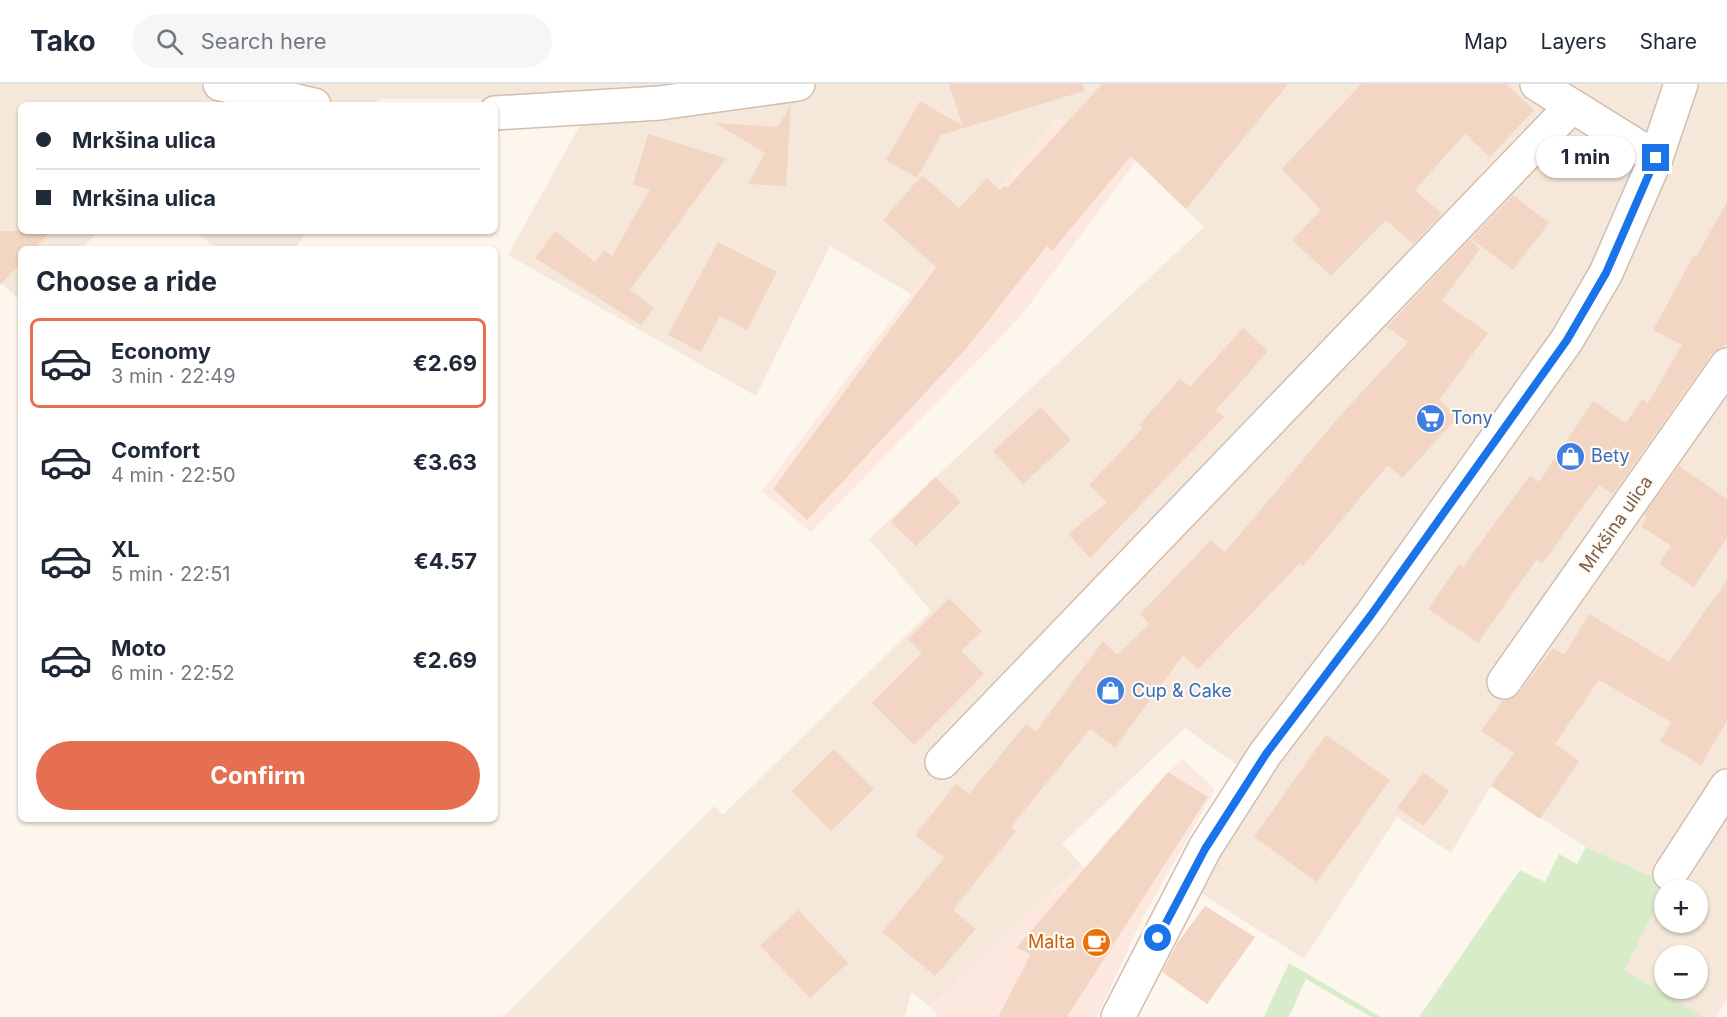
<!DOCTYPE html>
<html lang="en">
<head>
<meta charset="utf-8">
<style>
	:root { --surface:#fff; --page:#f6f6f7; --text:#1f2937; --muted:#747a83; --line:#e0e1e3; --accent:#e76f51 }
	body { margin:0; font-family:Inter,sans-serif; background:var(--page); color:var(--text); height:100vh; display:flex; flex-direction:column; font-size:22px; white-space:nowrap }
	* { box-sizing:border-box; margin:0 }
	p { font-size:20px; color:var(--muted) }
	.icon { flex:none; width:33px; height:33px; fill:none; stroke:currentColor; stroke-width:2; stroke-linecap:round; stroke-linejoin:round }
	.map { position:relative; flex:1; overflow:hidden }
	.side { position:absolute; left:18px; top:162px; width:480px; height:576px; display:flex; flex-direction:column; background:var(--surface); border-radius:9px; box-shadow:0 2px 4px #0004 }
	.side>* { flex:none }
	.top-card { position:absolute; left:18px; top:18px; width:480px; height:132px; border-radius:9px; box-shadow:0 2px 4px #0004; display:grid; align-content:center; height:132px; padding:0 18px; background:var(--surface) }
	.fabs { position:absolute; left:1654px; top:795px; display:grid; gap:12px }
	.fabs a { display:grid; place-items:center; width:54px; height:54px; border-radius:50%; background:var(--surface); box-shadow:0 2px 4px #0004; font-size:30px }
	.end { position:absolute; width:27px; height:27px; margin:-14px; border:8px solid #1a73e8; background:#fff; box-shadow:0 0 0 3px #fff }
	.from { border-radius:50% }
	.bubble { position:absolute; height:42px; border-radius:21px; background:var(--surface); box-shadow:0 2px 4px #0004; font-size:20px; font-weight:700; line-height:42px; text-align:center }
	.top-card b { display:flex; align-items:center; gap:21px; height:57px; font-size:22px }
	.top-card b+b { border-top:2px solid var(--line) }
	.top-card i { width:15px; height:15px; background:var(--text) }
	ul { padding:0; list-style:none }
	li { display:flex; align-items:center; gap:18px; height:90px; margin:0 12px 9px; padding:0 6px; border:3px solid transparent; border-radius:9px }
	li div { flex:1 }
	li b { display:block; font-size:22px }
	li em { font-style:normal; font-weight:700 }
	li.current { border-color:var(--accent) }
	li>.icon { width:54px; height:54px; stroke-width:1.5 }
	h2 { padding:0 18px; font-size:27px; line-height:72px }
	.action { display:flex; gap:12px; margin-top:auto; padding:12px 18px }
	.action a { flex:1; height:69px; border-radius:36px; background:var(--accent); color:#fff; font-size:24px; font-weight:700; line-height:69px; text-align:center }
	header { display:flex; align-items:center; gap:36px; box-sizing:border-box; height:84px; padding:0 30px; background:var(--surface); border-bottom:2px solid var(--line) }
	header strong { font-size:28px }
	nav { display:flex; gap:33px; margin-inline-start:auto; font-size:21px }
	.search { width:420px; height:54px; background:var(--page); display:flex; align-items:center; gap:15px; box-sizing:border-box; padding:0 21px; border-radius:33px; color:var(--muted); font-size:22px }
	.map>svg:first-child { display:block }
	.residential { fill:#f5e8da; fill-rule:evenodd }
	.commercial { fill:#fde8e0 }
	.green { fill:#d8ecc9 }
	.building { fill:#f3d5c3 }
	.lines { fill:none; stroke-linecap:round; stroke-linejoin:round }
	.minor-casing { stroke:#d1beb0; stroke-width:36 }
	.tertiary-casing { stroke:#d1beb0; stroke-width:36 }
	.minor { stroke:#fff; stroke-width:33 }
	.tertiary { stroke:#fff; stroke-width:33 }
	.route { stroke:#1a73e8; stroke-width:8 }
	.labels { text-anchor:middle; stroke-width:4.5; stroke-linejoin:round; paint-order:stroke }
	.shop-label { font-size:18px; fill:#366cbe; stroke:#fffaf3; text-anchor:start }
	.street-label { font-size:18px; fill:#7a5c4d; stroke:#fffaf3 }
	.food-label { font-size:18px; fill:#c56008; stroke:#fffaf3; text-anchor:end }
</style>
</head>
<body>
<header>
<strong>Tako</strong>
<div class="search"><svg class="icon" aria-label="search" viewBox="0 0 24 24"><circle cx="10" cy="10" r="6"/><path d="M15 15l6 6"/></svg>Search here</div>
<nav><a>Map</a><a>Layers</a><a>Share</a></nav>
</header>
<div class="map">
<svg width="1727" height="933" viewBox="0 0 1727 933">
	<rect width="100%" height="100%" fill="#fdf6ec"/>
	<g class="residential">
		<path d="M0,0h1727v915l-11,18h-13l-78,-47 41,-88 -80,-35 -95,-61 -40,67 -54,-36 -93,142 -110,-70 67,-107 -76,-54 -123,116 19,20 -151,143 -19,-15 -6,25h-402l211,-211 9,9 208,-204 -62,-72 335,-312 -68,-66 -22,-7 -57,-37 -146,177 -81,-48 -74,150 -248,-141 72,-130 3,-26h-203l-4,6h-355v126h79l-19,18h-60v52l-21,-19zM1665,806h33v32h-33zM1665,872h33v32h-33z"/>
		<path d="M193,147h113l-10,18h-78z"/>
	</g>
	<g class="commercial">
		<path d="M1057,33l57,37 22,7 -115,155 -210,216 -49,-41 149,-197z"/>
		<path d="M1183,675l32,30 -74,132 -44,96h-162l2,-3 -7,-7 151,-143 3,4 84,-96z"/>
	</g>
	<g class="green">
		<path d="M1586,763l81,36 -42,87 78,47h-284l101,-147 25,12 14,-28 18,10z"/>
		<path d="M1289,879l92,54h-10l-65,-38 -17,38h-25z"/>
	</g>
	<g class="building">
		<path d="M949,0h134l1,7 -143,44 -24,43 -31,-18 34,-59 43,25z"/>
		<path d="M1102,0h186l-102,125 -55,-53 -79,95 -5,-5 -82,104 -158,170 -34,-31 163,-222 -53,-47 39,-45 37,33 28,-30 13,12 5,-5 2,3z"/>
		<path d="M1361,0h145l28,26 -44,47 -25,-23 -50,56 27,24 -29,30 -27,-24 -55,56 -39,-36 29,-30 -39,-41z"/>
		<path d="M791,20l-5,82 -38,-2 17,-31 -50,-30 63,4z"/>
		<path d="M648,50l78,24 -96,132 24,18 -13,17 -106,-67 20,-27 40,31 9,-11 8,5 38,-67 -17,-4z"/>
		<path d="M1513,111l36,28 -36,47 -42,-31z"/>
		<path d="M1727,118v142l-15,10 -99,140 -14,-9 -57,79 -5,-5 -59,84 -50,-34 31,-45 4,3 67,-92 9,7 54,-81 33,22 16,-24 6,4 34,-58 -29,-15 41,-75 2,2z"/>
		<path d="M0,147h51l-17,18h-13v14l-21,22z"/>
		<path d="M1470,155l10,10 -38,52 46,32 -49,67 19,17 -56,61 -14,-13 -85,101 -3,-3 -102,106 -15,-14 -68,93 -25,-19 -79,98 5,4 -63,79 23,19 -41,47 -53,-44 62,-74 -29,-23 41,-51 13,10 57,-70 10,7 67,-90 14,14 32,-31 -9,-10 71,-74 14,12 113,-134 70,-76 -21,-15z"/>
		<path d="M718,158l59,30 -30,58 -27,-14 -19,36 -33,-17z"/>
		<path d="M1243,244l25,23 -52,59 8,7 -134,141 -22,-24 39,-32 -18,-17 54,-57 -4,-3 41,-46 10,8z"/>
		<path d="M1041,323l30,33 -48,44 -30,-33z"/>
		<path d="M1679,382l48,33v39l-33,49 -35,-23 12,-18 -30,-20 6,-9 -3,-2z"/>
		<path d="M935,393l26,25 -45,44 -25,-24z"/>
		<path d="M1727,496v141l-26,44 -41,-24 11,-19 -72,-42 -44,64 24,17 -39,58 -49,-33 23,-33 -33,-22 21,-30 9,-2 8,-6 34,-45 11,7 25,-41 80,48z"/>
		<path d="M949,514l33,33 -21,20 23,23 -70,71 -42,-42 50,-50 -14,-14z"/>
		<path d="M1326,651l64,45 -73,102 -63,-45z"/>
		<path d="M834,665l40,40 -43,42 -39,-40z"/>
		<path d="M1168,688l40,25 -141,220h-69l33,-63 -15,-6z"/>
		<path d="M1423,688l26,19 -25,35 -27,-18z"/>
		<path d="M1205,822l50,31 -48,67 -45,-32 16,-30z"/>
		<path d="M798,826l50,53 -38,35 -50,-52z"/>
	</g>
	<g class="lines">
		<defs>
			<g id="minor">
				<path d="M220,0l94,21"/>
				<path d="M1537,0l119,74"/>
				<path d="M495,29l165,-10 138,-19"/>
				<path d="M1504,598l223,-317"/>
				<path d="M942,678l630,-656"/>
				<path d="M1670,790l57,-88"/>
			</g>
			<path id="tertiary" d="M1118,933l87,-169 60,-94 106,-139 196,-275 39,-67 50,-115 25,-74"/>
		</defs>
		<use href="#minor" class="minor-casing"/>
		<use href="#tertiary" class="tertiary-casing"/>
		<use href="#minor" class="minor"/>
		<use href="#tertiary" class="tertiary"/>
	</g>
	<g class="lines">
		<path class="route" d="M1158,854l47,-89 61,-95 105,-139 196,-275 39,-67 50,-115"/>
	</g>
	<defs>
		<symbol id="supermarket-disc" viewBox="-11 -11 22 22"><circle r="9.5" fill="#3f7fe0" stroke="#fffaf3"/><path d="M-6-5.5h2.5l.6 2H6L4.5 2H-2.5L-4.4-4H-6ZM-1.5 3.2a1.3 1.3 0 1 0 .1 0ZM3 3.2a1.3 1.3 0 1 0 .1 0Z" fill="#fff"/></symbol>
		<symbol id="shop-disc" viewBox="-11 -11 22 22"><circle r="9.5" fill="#3f7fe0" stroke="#fffaf3"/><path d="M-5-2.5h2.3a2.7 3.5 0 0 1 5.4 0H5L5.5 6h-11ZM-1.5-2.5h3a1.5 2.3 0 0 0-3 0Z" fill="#fff"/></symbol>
		<symbol id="cafe-disc" viewBox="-11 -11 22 22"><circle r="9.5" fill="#e8710a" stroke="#fffaf3"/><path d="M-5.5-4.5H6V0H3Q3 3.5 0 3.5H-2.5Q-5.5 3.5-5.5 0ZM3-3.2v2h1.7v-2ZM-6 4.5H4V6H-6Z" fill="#fff"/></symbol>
	</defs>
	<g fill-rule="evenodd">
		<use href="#supermarket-disc" x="1414" y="318" width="33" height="33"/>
		<use href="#shop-disc" x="1554" y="356" width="33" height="33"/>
		<use href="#shop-disc" x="1094" y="590" width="33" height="33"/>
		<use href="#cafe-disc" x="1080" y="842" width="33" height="33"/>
	</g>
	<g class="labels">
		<g class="shop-label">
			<text x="1451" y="340">Tony</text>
			<text x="1591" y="378">Bety</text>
			<text x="1132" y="613">Cup &amp; Cake</text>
		</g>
		<g class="street-label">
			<text transform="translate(1616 440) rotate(-55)" y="6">Mrkšina ulica</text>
		</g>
		<g class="food-label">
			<text x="1075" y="864">Malta</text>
		</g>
	</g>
</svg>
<div class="fabs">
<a>+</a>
<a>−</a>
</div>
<i class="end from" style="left:1158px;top:854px"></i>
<i class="end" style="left:1656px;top:74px"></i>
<div class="bubble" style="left:1536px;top:52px;width:99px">1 min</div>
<div class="top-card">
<b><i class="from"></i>Mrkšina ulica</b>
<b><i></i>Mrkšina ulica</b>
</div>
<section class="side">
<h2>Choose a ride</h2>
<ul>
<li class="current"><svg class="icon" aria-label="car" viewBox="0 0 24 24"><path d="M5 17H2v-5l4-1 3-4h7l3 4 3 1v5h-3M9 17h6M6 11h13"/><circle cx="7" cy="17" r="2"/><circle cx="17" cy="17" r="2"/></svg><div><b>Economy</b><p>3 min · 22:49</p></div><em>€2.69</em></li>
<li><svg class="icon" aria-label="car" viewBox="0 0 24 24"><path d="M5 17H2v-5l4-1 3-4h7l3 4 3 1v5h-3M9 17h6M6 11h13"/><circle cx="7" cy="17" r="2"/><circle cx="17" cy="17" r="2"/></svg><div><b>Comfort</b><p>4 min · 22:50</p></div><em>€3.63</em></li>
<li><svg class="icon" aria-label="car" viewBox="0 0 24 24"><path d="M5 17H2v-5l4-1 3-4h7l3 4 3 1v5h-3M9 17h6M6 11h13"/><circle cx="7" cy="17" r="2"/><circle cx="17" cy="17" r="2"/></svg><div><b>XL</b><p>5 min · 22:51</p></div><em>€4.57</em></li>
<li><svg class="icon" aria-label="car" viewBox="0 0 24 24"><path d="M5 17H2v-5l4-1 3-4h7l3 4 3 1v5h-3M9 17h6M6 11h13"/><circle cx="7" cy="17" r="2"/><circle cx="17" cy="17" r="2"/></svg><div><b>Moto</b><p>6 min · 22:52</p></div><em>€2.69</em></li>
</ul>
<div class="action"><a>Confirm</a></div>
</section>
</div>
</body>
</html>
